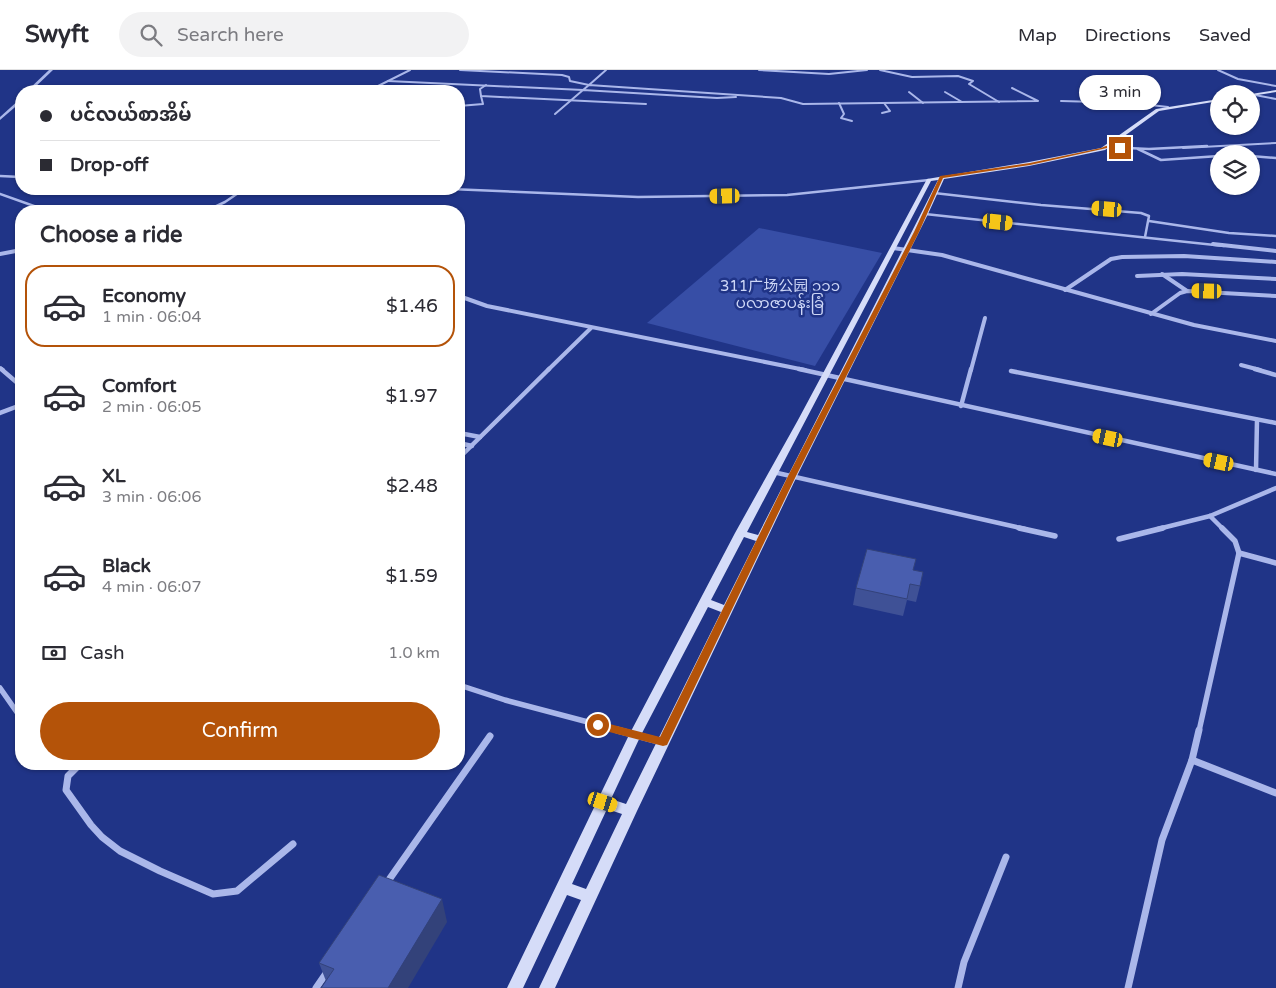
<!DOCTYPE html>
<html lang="en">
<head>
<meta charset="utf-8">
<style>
	:root { --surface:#fff; --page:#f2f2f3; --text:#2b2b33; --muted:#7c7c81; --line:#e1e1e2; --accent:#b45309 }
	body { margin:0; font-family:"Varela Round","Noto Sans SC","Noto Sans Myanmar",sans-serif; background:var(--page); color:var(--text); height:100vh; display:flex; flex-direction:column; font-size:19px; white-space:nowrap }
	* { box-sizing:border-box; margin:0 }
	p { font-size:16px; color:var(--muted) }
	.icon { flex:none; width:28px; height:28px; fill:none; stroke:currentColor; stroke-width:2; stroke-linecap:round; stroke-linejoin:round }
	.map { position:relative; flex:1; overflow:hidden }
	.drawer { position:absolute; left:15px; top:135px; width:450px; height:565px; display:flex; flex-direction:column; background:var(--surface); border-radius:20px; box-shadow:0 1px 4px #0004 }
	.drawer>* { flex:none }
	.hud { position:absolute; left:15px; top:15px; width:450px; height:110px; border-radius:20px; box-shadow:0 1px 4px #0004; display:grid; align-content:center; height:110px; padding:0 25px; background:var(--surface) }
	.fabs { position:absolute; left:1210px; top:15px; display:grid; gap:10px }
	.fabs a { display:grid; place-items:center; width:50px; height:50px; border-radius:50%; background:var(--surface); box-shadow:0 1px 4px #0004; font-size:25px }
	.end { position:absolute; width:22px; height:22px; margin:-11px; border:6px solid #b45309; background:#fff; box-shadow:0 0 0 2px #fff }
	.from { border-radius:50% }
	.bubble { position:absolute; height:35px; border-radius:18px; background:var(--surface); box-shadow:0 1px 4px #0004; font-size:16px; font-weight:600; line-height:35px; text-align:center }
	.car { position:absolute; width:15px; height:30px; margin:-15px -8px; border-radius:6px; box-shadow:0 0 4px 1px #0007; background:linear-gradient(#f5c518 24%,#345 0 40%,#f5c518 0 76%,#345 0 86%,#f5c518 0) }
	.hud b { display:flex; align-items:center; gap:18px; height:48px; font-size:19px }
	.hud b+b { border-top:1px solid var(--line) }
	.hud i { width:12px; height:12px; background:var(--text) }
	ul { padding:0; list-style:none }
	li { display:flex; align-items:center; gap:15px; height:82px; margin:0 10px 8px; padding:0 15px; border:2px solid transparent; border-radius:20px }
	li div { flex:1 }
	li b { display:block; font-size:19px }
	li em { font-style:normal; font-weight:600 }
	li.selected { border-color:var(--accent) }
	li>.icon { width:45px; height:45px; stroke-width:1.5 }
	h2 { padding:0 25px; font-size:22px; line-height:60px }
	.pay { display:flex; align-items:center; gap:12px; height:55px; padding:0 25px; font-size:19px }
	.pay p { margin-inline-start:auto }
	.button { display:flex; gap:10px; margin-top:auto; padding:10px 25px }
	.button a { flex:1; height:58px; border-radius:30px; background:var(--accent); color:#fff; font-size:20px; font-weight:600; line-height:58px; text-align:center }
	header { display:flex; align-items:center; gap:30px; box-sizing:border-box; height:70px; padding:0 25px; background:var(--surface); border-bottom:1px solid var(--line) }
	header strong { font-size:24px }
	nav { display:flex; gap:28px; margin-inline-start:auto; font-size:18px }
	.search { width:350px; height:45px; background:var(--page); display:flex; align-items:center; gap:12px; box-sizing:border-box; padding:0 18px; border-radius:28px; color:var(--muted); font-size:19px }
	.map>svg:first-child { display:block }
	.green { fill:#374ea6 }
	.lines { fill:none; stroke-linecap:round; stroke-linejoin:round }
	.minor-far5 { stroke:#aab7ea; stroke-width:2 }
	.minor-far4 { stroke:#aab7ea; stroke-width:2.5 }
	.minor-far3 { stroke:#aab7ea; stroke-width:4 }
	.minor-far2 { stroke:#aab7ea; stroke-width:4.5 }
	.minor-far1 { stroke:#aab7ea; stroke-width:5.5 }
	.minor { stroke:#aab7ea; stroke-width:7 }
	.tertiary { fill:#aab7ea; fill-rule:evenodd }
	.secondary { fill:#d5dcf8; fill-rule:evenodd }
	.wall { fill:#3f5196 }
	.shaded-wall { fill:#33427a }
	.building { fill:#495eaf; stroke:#33427a }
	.route { fill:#b45309 }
	.labels { text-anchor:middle; stroke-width:5; stroke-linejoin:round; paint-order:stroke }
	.far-park-label { font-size:15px; fill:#ced7f7; stroke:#203487 }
</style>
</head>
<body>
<header>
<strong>Swyft</strong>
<div class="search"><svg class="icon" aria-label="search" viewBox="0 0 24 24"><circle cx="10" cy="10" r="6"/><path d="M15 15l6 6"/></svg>Search here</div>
<nav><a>Map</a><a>Directions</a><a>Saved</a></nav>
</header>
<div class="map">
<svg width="1276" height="918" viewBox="0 0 1276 918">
	<rect width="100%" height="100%" fill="#203487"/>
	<path class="green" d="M759,158l123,25 -67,113 -168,-43z"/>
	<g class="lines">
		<g class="minor-far5">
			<path d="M460,0l102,5 7,2 1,4 19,4 17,-15"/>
			<path d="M759,0l70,4 38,-4"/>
			<path d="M880,0l32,7 46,-1 15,5 -4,3 30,18"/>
			<path d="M1218,0l20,9 38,7"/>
			<path d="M388,11l195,9 6,-5 192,13 22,6 235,-3 -26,-13"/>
			<path d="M486,15l-6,4 1,7 165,8"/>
			<path d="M368,21l42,-21"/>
			<path d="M909,22l14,11"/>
			<path d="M945,22l17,10"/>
			<path d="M1255,25l21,4"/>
			<path d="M1061,31l72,2 35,4"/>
			<path d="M839,33l5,11 -3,4 11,3"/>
			<path d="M459,36l24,-2 -2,-8"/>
			<path d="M882,43l8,-2 -6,-8"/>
			<path d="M555,44l28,-24 134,8 19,-1"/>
			<path d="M1106,77l10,1"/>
			<path d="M1183,78l93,-5"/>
		</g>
		<g class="minor-far4">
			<path d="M1106,77l43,2 58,-3"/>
			<path d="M1138,79l23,11 58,-4"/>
			<path d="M1251,86l25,2"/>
			<path d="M0,106l21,1"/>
			<path d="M450,119l188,8 149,-2 142,-15"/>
			<path d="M934,123l107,12 100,8 8,3 -4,21"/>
			<path d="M0,124l48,17"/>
			<path d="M206,141l19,-9 19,-13"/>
			<path d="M925,144l299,32"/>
			<path d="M1149,151l80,12 47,3"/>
		</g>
		<g class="minor-far3">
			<path d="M1213,174l63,7"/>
			<path d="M893,178l49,7 252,70 82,16"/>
			<path d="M0,184l21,-4"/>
			<path d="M1162,204l25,17"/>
			<path d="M1137,206l45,-2 94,5"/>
			<path d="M1065,220l46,-31 11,-2 62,-1 92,6"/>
			<path d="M459,226l28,10 318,64"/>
			<path d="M1151,244l29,-21 7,-2 89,5"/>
			<path d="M1241,295l19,5"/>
			<path d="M0,298l3,2"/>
			<path d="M548,300l43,-42"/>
			<path d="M971,300l14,-52"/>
		</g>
		<g class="minor-far2">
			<path d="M1,299l20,17"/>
			<path d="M799,299l477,105"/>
			<path d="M1255,299l21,6"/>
			<path d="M1011,301l265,52"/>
			<path d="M961,336l10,-37"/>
			<path d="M0,343l21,-8"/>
			<path d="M459,363l21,4"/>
			<path d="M459,373l13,3"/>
			<path d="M459,388l90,-89"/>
			<path d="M1256,400l1,-50"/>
			<path d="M773,402l252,57"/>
			<path d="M1210,446l13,13"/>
			<path d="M1158,459l52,-13 66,-28"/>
		</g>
		<g class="minor-far1">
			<path d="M1019,458l36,8"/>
			<path d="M1119,469l44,-11"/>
			<path d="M1239,483l37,10"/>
			<path d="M459,615l46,15 117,31"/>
			<path d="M0,618l21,30"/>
			<path d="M1199,661l40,-178 -4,-12 -13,-13"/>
		</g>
		<g class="minor">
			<path d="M617,660l45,12"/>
			<path d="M1192,690l84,33"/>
			<path d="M80,694l-12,12 -2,14 25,35 11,12 18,14 40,20 53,23 24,-3 56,-47"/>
			<path d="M386,814l104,-148"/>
			<path d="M316,918l11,-16"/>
			<path d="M958,918l6,-26 42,-105"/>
			<path d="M1128,918l34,-148 30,-80 7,-30"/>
		</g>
		<g class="tertiary">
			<path d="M49,0h4l-22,21h-4z"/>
			<path d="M20,29h1v3l-21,18v-3z"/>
		</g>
		<g class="secondary">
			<path d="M1276,20v2l-25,4v-2z"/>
			<path d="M1219,29v2l-60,10 -54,39 -76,16 -85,13 -16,35 -131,262 -160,335 -82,177h-16l42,-88 -14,-5 -44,93h-16l122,-253 106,-202 63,-113 129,-241 102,-17 72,-14 55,-39zM938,110l-180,355 -11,-3 184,-351zM744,467l12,4 -32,64 -13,-5zM708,537l13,5 -95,192 -15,-5 30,-64zM607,739l15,5 -36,75 -14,-5z"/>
		</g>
	</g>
	<g class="wall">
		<path d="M913,500l7,16 -4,16 -9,-2 -4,16 -50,-11 3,-17z"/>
		<path d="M447,852l-121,59 -7,-18z"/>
	</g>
	<path class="shaded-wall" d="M442,829l5,23 -39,66h-20z"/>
	<g class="building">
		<path d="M867,479l49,10 -3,11 10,2 -3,14 -10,-2 -3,15 -51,-11z"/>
		<path d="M379,805l63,24 -54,89h-67l13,-19 -15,-6z"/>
	</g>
	<path class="route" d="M1106,76l16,2h-15l-77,17 -87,13 -24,54 -123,244 -129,269 -4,1 -69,-18 -2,-3 6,-4 62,16 128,-261 126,-244 26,-56 90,-13 71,-15z"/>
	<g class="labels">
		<g class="far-park-label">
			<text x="780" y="221">311广场公园 ၃၁၁<tspan x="780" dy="17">ပလာဇာပန်းခြံ</tspan></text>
		</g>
	</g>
</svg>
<div class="fabs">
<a><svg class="icon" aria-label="locate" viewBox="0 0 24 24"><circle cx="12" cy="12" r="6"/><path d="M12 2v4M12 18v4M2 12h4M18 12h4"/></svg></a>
<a><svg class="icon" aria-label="layers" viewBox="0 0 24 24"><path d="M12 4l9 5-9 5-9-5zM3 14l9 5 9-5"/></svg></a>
</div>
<i class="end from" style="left:598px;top:655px"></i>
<i class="end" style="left:1120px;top:78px"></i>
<div class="bubble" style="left:1079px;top:5px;width:82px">3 min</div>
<i class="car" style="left:725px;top:126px;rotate:269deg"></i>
<i class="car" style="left:1107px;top:139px;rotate:275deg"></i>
<i class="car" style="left:998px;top:152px;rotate:96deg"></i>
<i class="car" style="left:1207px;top:221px;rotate:271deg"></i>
<i class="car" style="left:1108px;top:368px;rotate:282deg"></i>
<i class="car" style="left:1219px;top:392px;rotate:282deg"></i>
<i class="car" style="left:603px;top:732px;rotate:108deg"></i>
<div class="hud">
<b><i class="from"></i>ပင်လယ်စာအိမ်</b>
<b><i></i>Drop-off</b>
</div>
<section class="drawer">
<h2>Choose a ride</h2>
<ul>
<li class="selected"><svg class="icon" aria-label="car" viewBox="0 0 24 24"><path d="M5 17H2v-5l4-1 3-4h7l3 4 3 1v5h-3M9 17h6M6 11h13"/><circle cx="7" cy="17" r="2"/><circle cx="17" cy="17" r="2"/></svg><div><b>Economy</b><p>1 min · 06:04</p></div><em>$1.46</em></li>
<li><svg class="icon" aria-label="car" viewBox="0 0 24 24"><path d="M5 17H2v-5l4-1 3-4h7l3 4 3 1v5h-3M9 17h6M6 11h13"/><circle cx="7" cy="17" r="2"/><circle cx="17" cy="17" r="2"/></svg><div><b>Comfort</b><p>2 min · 06:05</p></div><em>$1.97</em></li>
<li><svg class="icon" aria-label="car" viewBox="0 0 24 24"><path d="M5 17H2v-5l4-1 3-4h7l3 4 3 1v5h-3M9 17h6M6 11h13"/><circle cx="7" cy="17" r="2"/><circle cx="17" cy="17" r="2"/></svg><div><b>XL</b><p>3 min · 06:06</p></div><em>$2.48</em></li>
<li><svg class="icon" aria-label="car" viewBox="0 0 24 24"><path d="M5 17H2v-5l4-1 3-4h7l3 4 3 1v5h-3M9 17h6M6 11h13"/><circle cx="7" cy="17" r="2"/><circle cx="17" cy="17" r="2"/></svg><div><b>Black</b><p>4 min · 06:07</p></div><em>$1.59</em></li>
</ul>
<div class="pay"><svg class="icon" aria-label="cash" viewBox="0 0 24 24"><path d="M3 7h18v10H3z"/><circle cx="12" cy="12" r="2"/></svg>Cash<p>1.0 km</p></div>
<div class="button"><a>Confirm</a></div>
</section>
</div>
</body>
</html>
